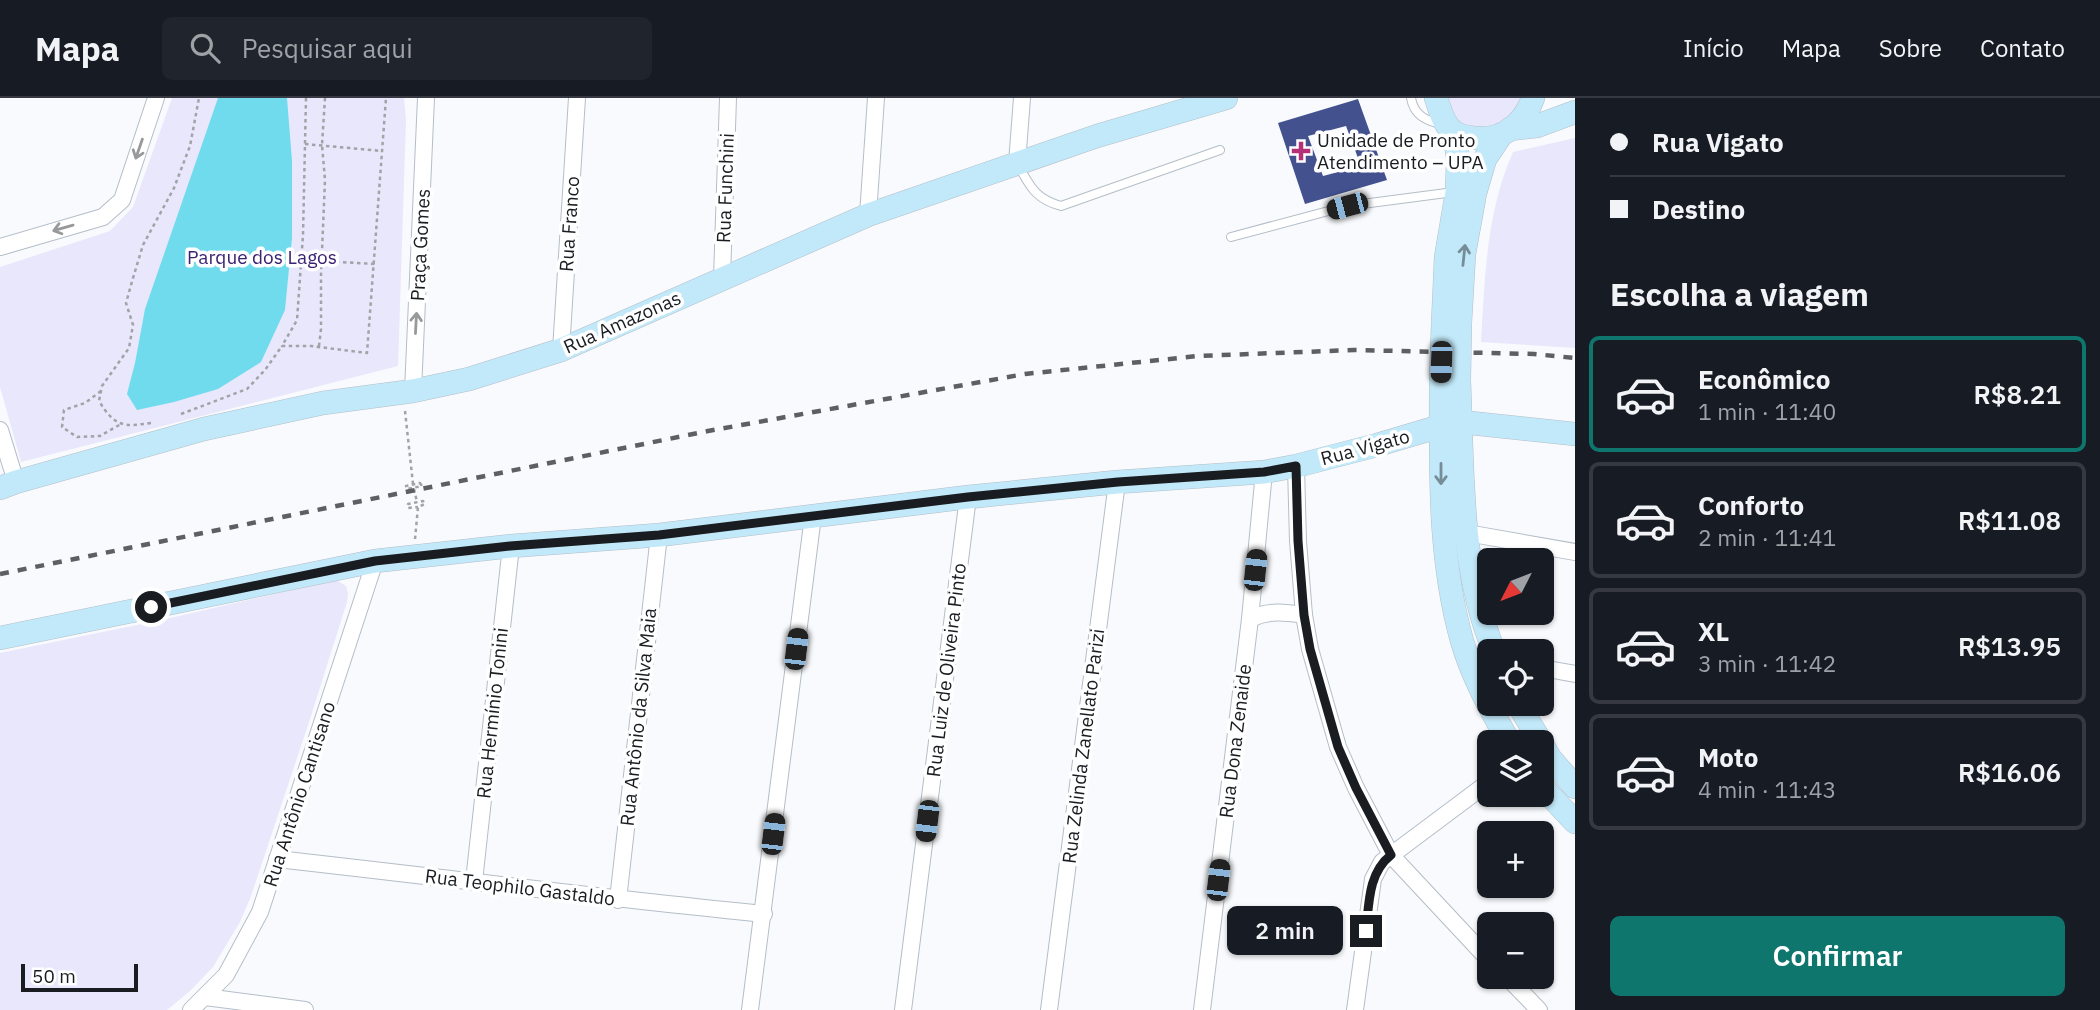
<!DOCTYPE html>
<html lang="pt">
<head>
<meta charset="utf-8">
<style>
	:root { --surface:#171b24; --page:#20242c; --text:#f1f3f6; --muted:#9ea1a6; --line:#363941; --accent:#0f766e }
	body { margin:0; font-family:"IBM Plex Sans",sans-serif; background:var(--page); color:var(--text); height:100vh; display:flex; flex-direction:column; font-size:26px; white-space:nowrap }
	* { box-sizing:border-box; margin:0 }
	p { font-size:23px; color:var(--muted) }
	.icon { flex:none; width:38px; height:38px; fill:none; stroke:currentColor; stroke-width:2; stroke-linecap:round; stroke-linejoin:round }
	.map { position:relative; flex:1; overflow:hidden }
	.side { display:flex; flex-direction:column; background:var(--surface); width:525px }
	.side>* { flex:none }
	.banner { display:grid; align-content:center; height:154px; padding:0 35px; background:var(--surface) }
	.needle { width:46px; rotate:228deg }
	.controls { position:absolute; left:1477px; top:450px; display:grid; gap:14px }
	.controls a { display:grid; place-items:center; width:77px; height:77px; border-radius:10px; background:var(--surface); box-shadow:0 2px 5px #0004; font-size:35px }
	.scale { position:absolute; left:21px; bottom:18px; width:117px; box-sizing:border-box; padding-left:7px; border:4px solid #191d21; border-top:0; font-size:19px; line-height:24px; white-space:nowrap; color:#191d21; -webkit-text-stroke:5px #fff; paint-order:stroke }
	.end { position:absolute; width:32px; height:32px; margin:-16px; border:9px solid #191d21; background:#fff; box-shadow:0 0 0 4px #fff }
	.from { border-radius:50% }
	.bubble { position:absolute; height:49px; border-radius:10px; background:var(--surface); box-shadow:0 2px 5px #0004; font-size:23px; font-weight:600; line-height:49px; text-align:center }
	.car { position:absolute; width:21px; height:42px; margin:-21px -10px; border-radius:9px; box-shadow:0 0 5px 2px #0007; background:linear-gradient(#222 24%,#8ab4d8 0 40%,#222 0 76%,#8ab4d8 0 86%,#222 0) }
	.banner b { display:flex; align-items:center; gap:24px; height:66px; font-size:26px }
	.banner b+b { border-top:2px solid var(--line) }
	.banner i { width:18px; height:18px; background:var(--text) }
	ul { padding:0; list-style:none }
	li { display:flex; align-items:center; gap:21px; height:116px; margin:0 14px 10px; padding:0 21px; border:4px solid var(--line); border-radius:10px }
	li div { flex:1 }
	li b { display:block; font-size:26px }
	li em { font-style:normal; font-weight:600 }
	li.current { border-color:var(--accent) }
	li>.icon { width:63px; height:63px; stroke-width:1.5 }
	h2 { padding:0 35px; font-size:32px; line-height:84px }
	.cta { display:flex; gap:14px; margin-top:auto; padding:14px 35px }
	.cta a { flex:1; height:80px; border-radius:10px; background:var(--accent); color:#fff; font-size:28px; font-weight:600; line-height:80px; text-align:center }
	header { display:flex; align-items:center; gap:42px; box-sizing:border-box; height:98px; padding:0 35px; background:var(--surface); border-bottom:2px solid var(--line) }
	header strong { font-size:33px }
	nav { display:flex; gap:38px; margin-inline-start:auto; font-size:24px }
	.search { width:490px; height:63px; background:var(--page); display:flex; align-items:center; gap:18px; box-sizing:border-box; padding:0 24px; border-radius:10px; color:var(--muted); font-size:26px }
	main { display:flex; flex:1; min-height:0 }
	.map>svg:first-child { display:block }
	.green { fill:#e9e7fc }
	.water { fill:#71dbee }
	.building { fill:#43528f; fill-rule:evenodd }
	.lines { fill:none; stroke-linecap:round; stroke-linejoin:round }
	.lane-casing { stroke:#b4bec8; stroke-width:10 }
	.street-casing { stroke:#b4bec8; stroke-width:18 }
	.secondary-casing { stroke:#b4bec8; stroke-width:24 }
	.path { stroke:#a1a3a7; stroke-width:2.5; stroke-dasharray:3.5 3.5; stroke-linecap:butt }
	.lane { stroke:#fff; stroke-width:8 }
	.street { stroke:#fff; stroke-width:16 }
	.secondary { stroke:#c2e9f9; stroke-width:23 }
	.rail { stroke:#5c6063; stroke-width:4.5; stroke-dasharray:9 9; stroke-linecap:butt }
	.secondary-bridge-casing { stroke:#b4bec8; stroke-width:24; stroke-linecap:butt }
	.secondary-bridge { stroke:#c2e9f9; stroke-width:23 }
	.oneway { stroke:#98999b }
	.oneway2 { stroke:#768d98 }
	.route { stroke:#191d21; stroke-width:9 }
	.poi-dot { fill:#b53177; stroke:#fff; stroke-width:2.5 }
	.labels { text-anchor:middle; stroke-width:7; stroke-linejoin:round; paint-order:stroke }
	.poi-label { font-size:19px; fill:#191d21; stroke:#fff; text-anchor:start }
	.street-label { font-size:19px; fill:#191d21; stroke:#fff }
	.park-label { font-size:19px; fill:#3b2273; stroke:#fff }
</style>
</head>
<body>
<header>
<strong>Mapa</strong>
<div class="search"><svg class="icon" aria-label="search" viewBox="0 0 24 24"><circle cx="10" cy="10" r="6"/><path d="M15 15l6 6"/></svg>Pesquisar aqui</div>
<nav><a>Início</a><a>Mapa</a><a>Sobre</a><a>Contato</a></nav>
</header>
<main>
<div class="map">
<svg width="1575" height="912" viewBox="0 0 1575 912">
	<rect width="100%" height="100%" fill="#f8fafd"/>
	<g class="green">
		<path d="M172,0h232l2,22 -8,246 -377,96 -21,-75v-120l110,-36 23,-24z"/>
		<path d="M1446,0h81l-21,26c-8,2 -20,6 -29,5 -16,0 -27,-17 -31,-31z"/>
		<path d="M1575,40v210l-94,-6c4,-65 5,-129 32,-190z"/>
		<path d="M336,482l10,6 2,8 -1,8 -37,117 -59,177 -11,26 -27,45 -23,24 -23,19h-167v-357l166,-34z"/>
	</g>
	<path class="water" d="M218,0h69l5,63v77l-7,72 -24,52 -43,27 -44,13 -37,8 -10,-16 8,-31 10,-54z"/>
	<path class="building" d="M1358,1l29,81 -82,24 -27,-81zM1346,28l15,40 -38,10 -15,-40z"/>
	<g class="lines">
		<defs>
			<g id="lane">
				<path d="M1411,0c3,17 14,22 29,26"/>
				<path d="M1018,67c12,21 17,34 43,41l159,-56"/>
				<path d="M1231,139l116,-31 107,-14"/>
			</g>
			<g id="street">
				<path d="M1017,65l5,-65"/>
				<path d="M868,117l8,-117"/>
				<path d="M0,149l103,-30 19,-17 34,-102"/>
				<path d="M722,180l6,-180"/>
				<path d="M561,252l16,-252"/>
				<path d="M413,293l13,-293"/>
				<path d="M0,332l16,52"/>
				<path d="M1296,368l2,75 6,74 6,34 28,98 18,41 35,67 98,105"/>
				<path d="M1467,435l108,19"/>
				<path d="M1250,521c19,-9 34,-7 54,-4"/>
				<path d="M1542,570l33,6"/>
				<path d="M277,761c162,18 324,39 487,55"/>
				<path d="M474,783l37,-335"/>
				<path d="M618,802l41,-365"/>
				<path d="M1506,878l33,34"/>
				<path d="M205,899l100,13"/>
				<path d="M191,912l35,-35 34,-63 115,-351"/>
				<path d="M750,912l63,-494"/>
				<path d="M903,912l65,-513"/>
				<path d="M1049,912l68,-528"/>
				<path d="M1202,912l48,-391 14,-147"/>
				<path d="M1355,912l18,-131 9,-17 107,-80"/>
			</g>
			<g id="secondary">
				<path d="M1436,0c4,11 7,27 18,34 5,4 14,5 21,6 28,3 49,-14 58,-40"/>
				<path d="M1510,31l27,-3 38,-14"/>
				<path d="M1443,225l3,-66 11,-65 1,-34 -4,-26"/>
				<path d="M1460,225l4,-69 11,-61 10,-34 16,-24"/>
				<path d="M1459,282c4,91 0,186 35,271"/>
				<path d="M1441,283c0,87 -3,175 21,260 10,35 29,69 47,101"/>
				<path d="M1461,324l114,12"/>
				<path d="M0,390l16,-6 188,-53 119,-26 90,-12 56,-12 92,-29 307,-135 229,-79 129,-38"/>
				<path d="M0,540l375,-77 136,-15 148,-11 309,-38 149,-15 147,-10 32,-6 81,-21 64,-19"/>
				<path d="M1518,606l23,38"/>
				<path d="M1542,646l8,14 25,29"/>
				<path d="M1542,689l33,35"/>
			</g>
		</defs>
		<use href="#lane" class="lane-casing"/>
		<use href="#street" class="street-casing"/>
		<use href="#secondary" class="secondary-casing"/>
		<g class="path">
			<path d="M306,0l-3,137 -6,85 -15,26h29l56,7 19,-255"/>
			<path d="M305,46l77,7"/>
			<path d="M322,163l53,3"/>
			<path d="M319,248l2,-17v-54l4,-95 -3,-35 3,-47"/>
			<path d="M101,293l-16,12 -21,7 -2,17 15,10 23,-1 21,-12"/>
			<path d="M405,313l8,73"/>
			<path d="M181,316l66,-25 18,-19 17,-24"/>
			<path d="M151,325c-28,4 -36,4 -52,-22l3,-15 27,-38 4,-23 -7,-22 7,-25 10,-33 31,-57 16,-42 9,-48"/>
			<path d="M420,385l2,3 -15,3 -1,-3z"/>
			<path d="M414,391l3,13"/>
			<path d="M415,441l3,-32 7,-3 -2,-3 -15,3v4l10,-1"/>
		</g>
		<use href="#lane" class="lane"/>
		<use href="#street" class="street"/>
		<use href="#secondary" class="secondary"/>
		<path class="rail" d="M0,476l708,-143 317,-57 173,-18 156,-6 180,4 41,4"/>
		<defs>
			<g id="secondary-bridge">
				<path d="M1459,282l1,-57"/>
				<path d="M1441,283l2,-58"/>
			</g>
		</defs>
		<use href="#secondary-bridge" class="secondary-bridge-casing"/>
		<use href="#secondary-bridge" class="secondary-bridge"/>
	</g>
	<defs><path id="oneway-shaft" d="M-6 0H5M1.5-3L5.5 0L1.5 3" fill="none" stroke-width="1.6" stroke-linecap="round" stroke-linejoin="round" transform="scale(1.75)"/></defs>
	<g class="oneway">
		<use href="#oneway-shaft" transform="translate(139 51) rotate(109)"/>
		<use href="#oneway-shaft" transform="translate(63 130) rotate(164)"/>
		<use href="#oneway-shaft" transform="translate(416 225) rotate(-87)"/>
	</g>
	<g class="oneway2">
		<use href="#oneway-shaft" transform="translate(1464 157) rotate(-84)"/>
		<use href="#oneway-shaft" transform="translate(1441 376) rotate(90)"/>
	</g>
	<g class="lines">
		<path class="route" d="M151,509l224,-46 135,-15 149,-11 309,-38 150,-15 146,-10 32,-6 2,75 6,74 6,34 28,98 18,41 35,67c-23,18 -22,49 -25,76"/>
	</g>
	<path class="poi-dot" d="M1297.5 42.5h7v7h7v7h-7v7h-7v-7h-7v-7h7z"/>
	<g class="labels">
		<g class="poi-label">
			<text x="1317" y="49">Unidade de Pronto<tspan x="1317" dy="22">Atendimento – UPA</tspan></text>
		</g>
		<g class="street-label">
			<text transform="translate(725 90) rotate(-88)" y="7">Rua Funchini</text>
			<text transform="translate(569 126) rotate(-86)" y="7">Rua Franco</text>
			<text transform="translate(420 147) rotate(-87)" y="7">Praça Gomes</text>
			<text transform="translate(622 224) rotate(-24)" y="7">Rua Amazonas</text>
			<text transform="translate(1365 349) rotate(-15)" y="7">Rua Vigato</text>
			<text transform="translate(946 572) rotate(-83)" y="7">Rua Luiz de Oliveira Pinto</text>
			<text transform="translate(492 615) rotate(-84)" y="7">Rua Hermínio Tonini</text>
			<text transform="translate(638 619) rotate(-84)" y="7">Rua Antônio da Silva Maia</text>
			<text transform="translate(1235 643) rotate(-83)" y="7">Rua Dona Zenaide</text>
			<text transform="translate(1083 648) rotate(-83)" y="7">Rua Zelinda Zanellato Parizi</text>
			<text transform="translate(299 696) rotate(-72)" y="7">Rua Antônio Cantisano</text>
			<text transform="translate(520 789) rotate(7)" y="7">Rua Teophilo Gastaldo</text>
		</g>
		<g class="park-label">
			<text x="262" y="166">Parque dos Lagos</text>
		</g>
	</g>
</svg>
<div class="controls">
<a><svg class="needle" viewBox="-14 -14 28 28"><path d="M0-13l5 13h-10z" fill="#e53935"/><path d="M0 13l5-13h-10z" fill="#9ea1a6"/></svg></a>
<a><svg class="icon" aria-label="locate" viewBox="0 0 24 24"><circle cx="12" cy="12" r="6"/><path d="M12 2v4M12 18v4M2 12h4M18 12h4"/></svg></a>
<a><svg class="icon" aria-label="layers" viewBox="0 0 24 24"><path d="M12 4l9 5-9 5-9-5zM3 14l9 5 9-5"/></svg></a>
<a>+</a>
<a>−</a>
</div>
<div class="scale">50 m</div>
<i class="end from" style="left:151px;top:509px"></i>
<i class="end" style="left:1366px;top:833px"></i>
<div class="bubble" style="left:1227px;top:808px;width:116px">2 min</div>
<i class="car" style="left:1347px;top:108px;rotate:255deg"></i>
<i class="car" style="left:1441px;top:264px;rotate:182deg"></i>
<i class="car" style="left:1255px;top:472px;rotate:6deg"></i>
<i class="car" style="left:796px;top:551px;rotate:7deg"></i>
<i class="car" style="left:927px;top:723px;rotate:187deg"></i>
<i class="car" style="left:773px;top:736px;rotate:7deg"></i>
<i class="car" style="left:1218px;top:782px;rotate:7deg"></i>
</div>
<section class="side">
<div class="banner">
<b><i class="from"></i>Rua Vigato</b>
<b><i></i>Destino</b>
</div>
<h2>Escolha a viagem</h2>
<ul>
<li class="current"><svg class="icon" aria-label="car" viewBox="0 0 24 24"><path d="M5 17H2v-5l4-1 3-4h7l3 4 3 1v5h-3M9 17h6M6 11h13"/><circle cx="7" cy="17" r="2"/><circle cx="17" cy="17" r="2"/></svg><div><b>Econômico</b><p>1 min · 11:40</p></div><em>R$8.21</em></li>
<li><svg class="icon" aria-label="car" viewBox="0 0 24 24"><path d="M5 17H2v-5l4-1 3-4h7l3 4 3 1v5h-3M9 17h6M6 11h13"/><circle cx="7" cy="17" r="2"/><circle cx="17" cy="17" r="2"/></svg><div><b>Conforto</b><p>2 min · 11:41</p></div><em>R$11.08</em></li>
<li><svg class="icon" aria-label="car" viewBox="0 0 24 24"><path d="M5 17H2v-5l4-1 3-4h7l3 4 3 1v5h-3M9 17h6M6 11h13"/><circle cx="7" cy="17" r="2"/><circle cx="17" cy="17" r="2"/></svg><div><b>XL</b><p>3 min · 11:42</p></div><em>R$13.95</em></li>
<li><svg class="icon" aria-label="car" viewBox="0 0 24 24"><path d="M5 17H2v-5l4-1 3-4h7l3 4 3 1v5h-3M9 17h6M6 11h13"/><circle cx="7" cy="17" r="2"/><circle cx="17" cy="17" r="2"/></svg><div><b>Moto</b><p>4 min · 11:43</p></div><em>R$16.06</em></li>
</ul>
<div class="cta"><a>Confirmar</a></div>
</section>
</main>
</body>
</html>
